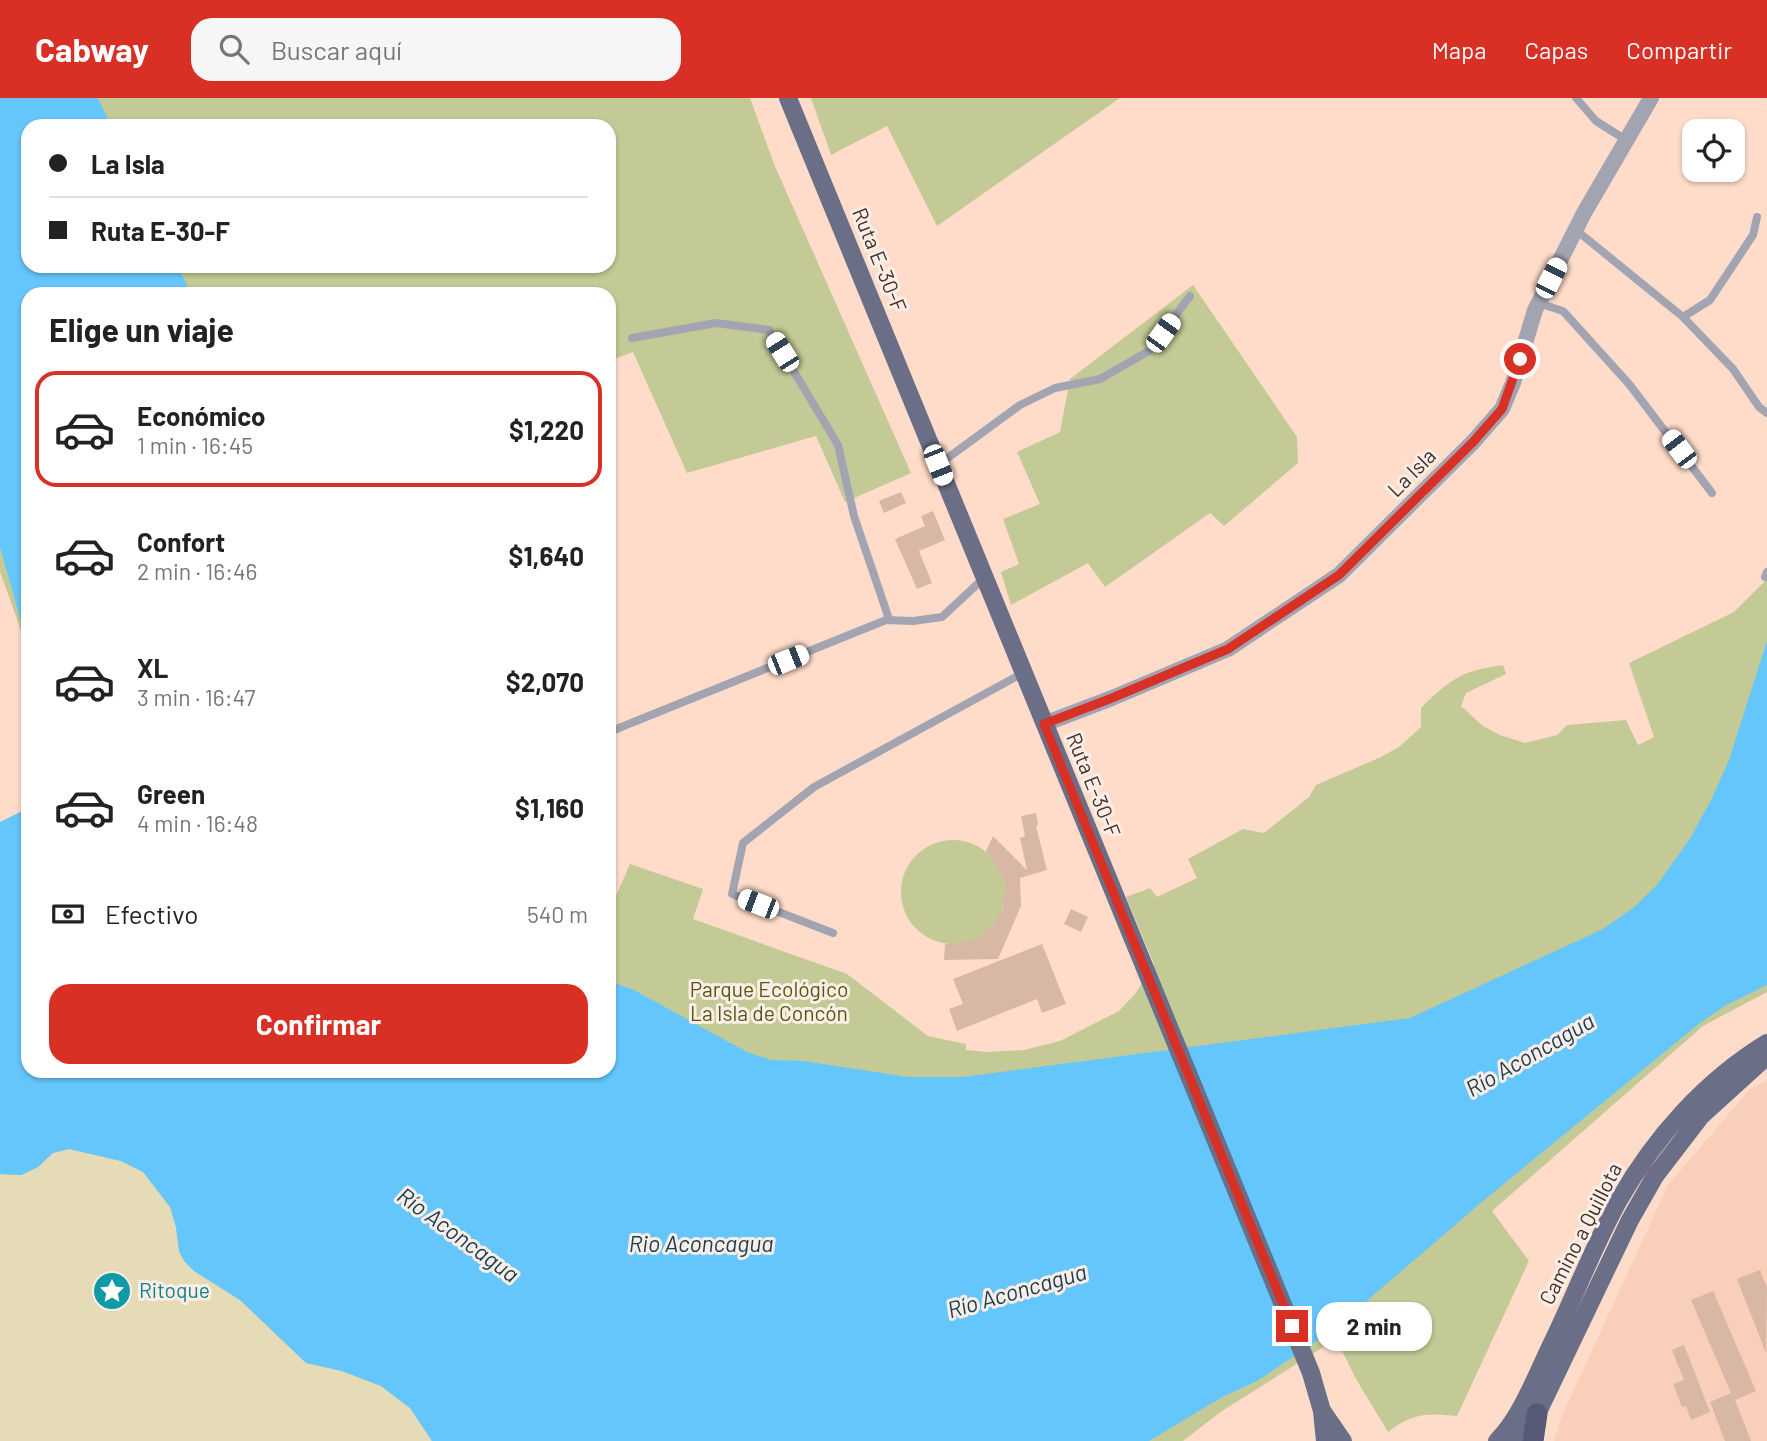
<!DOCTYPE html>
<html lang="es">
<head>
<meta charset="utf-8">
<style>
	:root { --surface:#fff; --page:#f6f6f6; --text:#222; --muted:#767676; --line:#e0e0e0; --accent:#d93025 }
	body { margin:0; font-family:Barlow,sans-serif; background:var(--page); color:var(--text); height:100vh; display:flex; flex-direction:column; font-size:26px; white-space:nowrap }
	* { box-sizing:border-box; margin:0 }
	p { font-size:23px; color:var(--muted) }
	.icon { flex:none; width:38px; height:38px; fill:none; stroke:currentColor; stroke-width:2; stroke-linecap:round; stroke-linejoin:round }
	.map { position:relative; flex:1; overflow:hidden }
	.drawer { position:absolute; left:21px; top:189px; width:595px; height:791px; display:flex; flex-direction:column; background:var(--surface); border-radius:21px; box-shadow:0 2px 5px #0004 }
	.drawer>* { flex:none }
	.guide { position:absolute; left:21px; top:21px; width:595px; height:154px; border-radius:21px; box-shadow:0 2px 5px #0004; display:grid; align-content:center; height:154px; padding:0 28px; background:var(--surface) }
	.controls { position:absolute; left:1682px; top:21px; display:grid; gap:14px }
	.controls a { display:grid; place-items:center; width:63px; height:63px; border-radius:14px; background:var(--surface); box-shadow:0 2px 5px #0004; font-size:35px }
	.end { position:absolute; width:32px; height:32px; margin:-16px; border:9px solid #d93025; background:#fff; box-shadow:0 0 0 4px #fff }
	.from { border-radius:50% }
	.bubble { position:absolute; height:49px; border-radius:21px; background:var(--surface); box-shadow:0 2px 5px #0004; font-size:23px; font-weight:700; line-height:49px; text-align:center }
	.car { position:absolute; width:21px; height:42px; margin:-21px -10px; border-radius:9px; box-shadow:0 0 5px 2px #0007; background:linear-gradient(#fff 24%,#345 0 40%,#fff 0 76%,#345 0 86%,#fff 0) }
	.guide b { display:flex; align-items:center; gap:24px; height:66px; font-size:26px }
	.guide b+b { border-top:2px solid var(--line) }
	.guide i { width:18px; height:18px; background:var(--text) }
	ul { padding:0; list-style:none }
	li { display:flex; align-items:center; gap:21px; height:116px; margin:0 14px 10px; padding:0 14px; border:4px solid transparent; border-radius:21px }
	li div { flex:1 }
	li b { display:block; font-size:26px }
	li em { font-style:normal; font-weight:700 }
	li.active { border-color:var(--accent) }
	li>.icon { width:63px; height:63px; stroke-width:1.5 }
	h2 { padding:0 28px; font-size:32px; line-height:84px }
	.pay { display:flex; align-items:center; gap:18px; height:77px; padding:0 28px; font-size:26px }
	.pay p { margin-inline-start:auto }
	.action { display:flex; gap:14px; margin-top:auto; padding:14px 28px }
	.action a { flex:1; height:80px; border-radius:21px; background:var(--accent); color:#fff; font-size:28px; font-weight:700; line-height:80px; text-align:center }
	header { display:flex; align-items:center; gap:42px; box-sizing:border-box; height:98px; padding:0 35px; background:var(--accent); color:#fff }
	header strong { font-size:33px }
	nav { display:flex; gap:38px; margin-inline-start:auto; font-size:24px }
	.search { width:490px; height:63px; background:var(--page); display:flex; align-items:center; gap:18px; box-sizing:border-box; padding:0 24px; border-radius:21px; color:var(--muted); font-size:26px }
	.map>svg:first-child { display:block }
	.built { fill:#f9cfb9 }
	.green { fill:#c3ca95; fill-rule:evenodd }
	.sand { fill:#e5dbb6 }
	.water { fill:#65c6fb }
	.building { fill:#d9b7a5 }
	.lines { fill:none; stroke-linecap:round; stroke-linejoin:round }
	.lane { stroke:#a2a4b2; stroke-width:8 }
	.street { stroke:#a2a4b2; stroke-width:16 }
	.primary { stroke:#6a6e87; stroke-width:18 }
	.highway { stroke:#575a77; stroke-width:21 }
	.route { stroke:#d93025; stroke-width:9 }
	.labels { text-anchor:middle; stroke-width:6; stroke-linejoin:round; paint-order:stroke }
	.street-label { font-size:21px; fill:#3f322a; stroke:#fceee7 }
	.park-label { font-size:21px; fill:#535915; stroke:#fceee7 }
	.culture-label { font-size:21px; fill:#0d838f; stroke:#fceee7; text-anchor:start }
	.water-label { font-size:23px; font-style:italic; fill:#153f54; stroke:#fceee7 }
</style>
</head>
<body>
<header>
<strong>Cabway</strong>
<div class="search"><svg class="icon" aria-label="search" viewBox="0 0 24 24"><circle cx="10" cy="10" r="6"/><path d="M15 15l6 6"/></svg>Buscar aquí</div>
<nav><a>Mapa</a><a>Capas</a><a>Compartir</a></nav>
</header>
<div class="map">
<svg width="1767" height="1343" viewBox="0 0 1767 1343">
	<rect width="100%" height="100%" fill="#ffdcca"/>
	<path class="built" d="M1767,982v361h-213l7,-23 107,-233 82,-96z"/>
	<g class="green">
		<path d="M0,0h750l24,66 137,309 -66,29 -29,-66 -129,37 -54,-121 -24,9v-67h-581v356l-28,-78zM28,28h581v140h-581z"/>
		<path d="M811,0h309l-183,128 -50,-100 -56,29z"/>
		<path d="M1193,187l104,152 1,26 -74,63 -14,-13 -105,74 -17,-24 -77,42 -10,-33 18,-8 -16,-45 37,-15 -23,-52 43,-20 10,-53z"/>
		<path d="M1767,481v413l-64,34 -211,185 37,50 -72,155c-30,-3 -45,-3 -69,16l-32,-53 -20,-40 -114,72 -39,30h-942l-241,-234v-382l28,246h581v-167l3,1 18,-41 73,25 -10,30 154,55 81,62 38,8v6l22,2 36,-2 36,-9 59,-30 16,-17 19,-30 -28,-67 24,-9 7,9 40,-19 -9,-19 55,-30 21,4 45,-36 7,-12 65,-28 18,-10 22,-20v-19c29,-29 40,-37 82,-43l3,9 -40,19 -5,13 22,20 17,9 25,8 32,-8 10,-10 59,-5 12,25 16,-8 -25,-74 105,-51z"/>
		<circle cx="953" cy="794" r="52"/>
	</g>
	<path class="sand" d="M69,1051l52,12 23,11 26,35 6,20 3,24 15,20 46,29 66,63 36,8 39,15 29,22 22,33h-432v-267l21,1 17,-8 15,-14z"/>
	<g class="water">
		<path d="M0,0h98l13,28h-83v140h150l13,28h-163v352l-28,-99z"/>
		<path d="M1767,543v344l-41,20 -26,18 -217,178 -150,129 -76,51 -35,16 -73,44h-717l-22,-33 -29,-22 -39,-15 -36,-8 -66,-63 -46,-29 -10,-10 -5,-10 -3,-24 -6,-20 -27,-35 -22,-11 -52,-12 -16,4 -15,14 -17,8 -21,-1v-352l28,-14v263h581v-90l23,8 115,63 24,8 32,1 105,16h55l447,-59 191,-88 31,-21 25,-24 34,-48 21,-39 17,-38z"/>
	</g>
	<g class="building">
		<path d="M901,394l5,11 -22,10 -5,-12z"/>
		<path d="M933,413l12,29 -26,11 13,32 -15,6 -22,-50 30,-13 -4,-10z"/>
		<path d="M1036,715l2,12 -2,1 11,44 -27,8 1,28 -23,53 -54,1 1,-16 25,-3 12,-6 11,-10 10,-17 2,-17 -2,-14 -9,-16 -8,-10 7,-15 34,34 -7,-32 5,-2 -4,-20z"/>
		<path d="M1071,811l17,8 -7,15 -17,-8z"/>
		<path d="M1042,846l24,60 -24,9 -5,-14 -80,32 -8,-22 14,-5 -10,-25z"/>
		<path d="M1760,1172l7,18 -1,65 -29,-74z"/>
		<path d="M1713,1193l43,100 -21,9 16,41h-26l-15,-39 21,-9 -40,-93z"/>
		<path d="M1684,1247l26,67 -19,8 -5,-14 -4,1 -9,-23 11,-4 -12,-30z"/>
	</g>
	<g class="lines">
		<g class="lane">
			<path d="M1576,0l20,23 30,19"/>
			<path d="M1576,132l107,87 27,-17 43,-65 4,-18"/>
			<path d="M1538,205l25,8 66,73 83,109"/>
			<path d="M1683,219l50,52 26,38 8,6"/>
			<path d="M632,240l84,-15 53,7 69,115 16,71 35,103"/>
			<path d="M938,367l82,-60 35,-17 45,-9 49,-28 41,-55"/>
			<path d="M1765,479l2,-5"/>
			<path d="M609,634l277,-112 27,1 29,-4 42,-39"/>
			<path d="M833,835l-101,-39 11,-51 71,-56 209,-114"/>
		</g>
		<path class="street" d="M1044,626l68,-26 116,-49 111,-74 134,-133 29,-33 11,-26 22,-73 49,-97 67,-115"/>
		<g class="primary">
			<path d="M788,0l523,1275 11,38 3,30"/>
			<path d="M1323,1314l20,29"/>
			<path d="M1497,1343c25,-25 41,-70 57,-102 22,-46 40,-94 65,-139 36,-63 86,-119 148,-157"/>
			<path d="M1518,1343l19,-27 93,-194 25,-44 46,-60 66,-60"/>
		</g>
		<path class="highway" d="M1533,1343l4,-27"/>
	</g>
	<g class="lines">
		<path class="route" d="M1292,1228l-248,-602 68,-26 116,-49 111,-74 134,-133 29,-33 18,-50"/>
	</g>
	<defs>
		<symbol id="sight-disc" viewBox="-11 -11 22 22"><circle r="9.5" fill="#0f9aa8" stroke="#fceee7"/><path d="M0-6L1.8-2.2L6-1.7L2.9 1.2L3.7 5.4L0 3.3L-3.7 5.4L-2.9 1.2L-6-1.7L-1.8-2.2Z" fill="#fff"/></symbol>
	</defs>
	<g fill-rule="evenodd">
		<use href="#sight-disc" x="90" y="1171" width="44" height="44"/>
	</g>
	<g class="labels">
		<g class="street-label">
			<text transform="translate(879 162) rotate(68)" y="7">Ruta E-30-F</text>
			<text transform="translate(1412 375) rotate(-45)" y="7">La Isla</text>
			<text transform="translate(1093 687) rotate(68)" y="7">Ruta E-30-F</text>
			<text transform="translate(1581 1136) rotate(-63)" y="7">Camino a Quillota</text>
		</g>
		<g class="park-label">
			<text x="769" y="899">Parque Ecológico<tspan x="769" dy="24">La Isla de Concón</tspan></text>
		</g>
		<g class="culture-label">
			<text x="139" y="1200">Ritoque</text>
		</g>
		<g class="water-label">
			<text transform="translate(1530 957) rotate(-30)" y="8">Río Aconcagua</text>
			<text transform="translate(458 1137) rotate(36)" y="8">Río Aconcagua</text>
			<text x="701" y="1154">Rio Aconcagua</text>
			<text transform="translate(1017 1193) rotate(-16)" y="8">Río Aconcagua</text>
		</g>
	</g>
</svg>
<div class="controls">
<a><svg class="icon" aria-label="locate" viewBox="0 0 24 24"><circle cx="12" cy="12" r="6"/><path d="M12 2v4M12 18v4M2 12h4M18 12h4"/></svg></a>
</div>
<i class="end from" style="left:1520px;top:261px"></i>
<i class="end" style="left:1292px;top:1228px"></i>
<div class="bubble" style="left:1316px;top:1204px;width:116px">2 min</div>
<i class="car" style="left:1551px;top:180px;rotate:27deg"></i>
<i class="car" style="left:1163px;top:235px;rotate:36deg"></i>
<i class="car" style="left:782px;top:254px;rotate:328deg"></i>
<i class="car" style="left:1679px;top:351px;rotate:323deg"></i>
<i class="car" style="left:938px;top:367px;rotate:158deg"></i>
<i class="car" style="left:788px;top:562px;rotate:68deg"></i>
<i class="car" style="left:758px;top:806px;rotate:291deg"></i>
<div class="guide">
<b><i class="from"></i>La Isla</b>
<b><i></i>Ruta E-30-F</b>
</div>
<section class="drawer">
<h2>Elige un viaje</h2>
<ul>
<li class="active"><svg class="icon" aria-label="car" viewBox="0 0 24 24"><path d="M5 17H2v-5l4-1 3-4h7l3 4 3 1v5h-3M9 17h6M6 11h13"/><circle cx="7" cy="17" r="2"/><circle cx="17" cy="17" r="2"/></svg><div><b>Económico</b><p>1 min · 16:45</p></div><em>$1,220</em></li>
<li><svg class="icon" aria-label="car" viewBox="0 0 24 24"><path d="M5 17H2v-5l4-1 3-4h7l3 4 3 1v5h-3M9 17h6M6 11h13"/><circle cx="7" cy="17" r="2"/><circle cx="17" cy="17" r="2"/></svg><div><b>Confort</b><p>2 min · 16:46</p></div><em>$1,640</em></li>
<li><svg class="icon" aria-label="car" viewBox="0 0 24 24"><path d="M5 17H2v-5l4-1 3-4h7l3 4 3 1v5h-3M9 17h6M6 11h13"/><circle cx="7" cy="17" r="2"/><circle cx="17" cy="17" r="2"/></svg><div><b>XL</b><p>3 min · 16:47</p></div><em>$2,070</em></li>
<li><svg class="icon" aria-label="car" viewBox="0 0 24 24"><path d="M5 17H2v-5l4-1 3-4h7l3 4 3 1v5h-3M9 17h6M6 11h13"/><circle cx="7" cy="17" r="2"/><circle cx="17" cy="17" r="2"/></svg><div><b>Green</b><p>4 min · 16:48</p></div><em>$1,160</em></li>
</ul>
<div class="pay"><svg class="icon" aria-label="cash" viewBox="0 0 24 24"><path d="M3 7h18v10H3z"/><circle cx="12" cy="12" r="2"/></svg>Efectivo<p>540 m</p></div>
<div class="action"><a>Confirmar</a></div>
</section>
</div>
</body>
</html>
